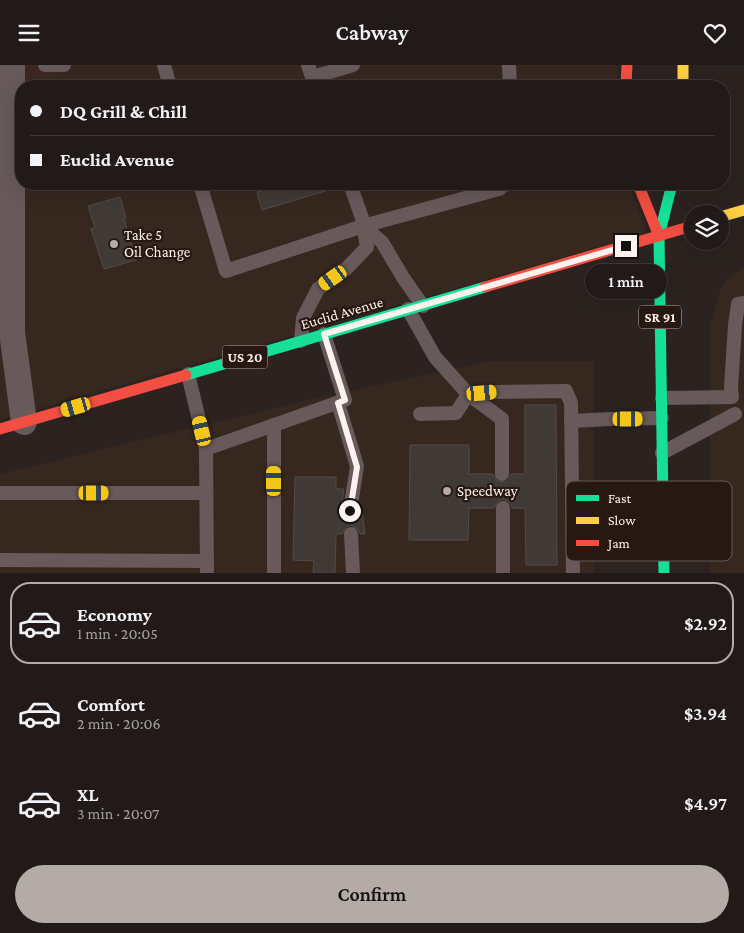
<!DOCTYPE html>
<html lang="en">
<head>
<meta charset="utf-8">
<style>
	:root { --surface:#211a18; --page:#2d2725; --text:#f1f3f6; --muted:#a2a1a2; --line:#3e3837; --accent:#b4aaa6 }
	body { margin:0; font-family:"Crimson Pro",serif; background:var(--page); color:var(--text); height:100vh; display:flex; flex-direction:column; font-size:19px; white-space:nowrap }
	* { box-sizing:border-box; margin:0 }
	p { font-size:16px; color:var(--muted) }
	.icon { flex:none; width:28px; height:28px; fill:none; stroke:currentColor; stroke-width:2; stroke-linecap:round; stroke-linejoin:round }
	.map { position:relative; height:508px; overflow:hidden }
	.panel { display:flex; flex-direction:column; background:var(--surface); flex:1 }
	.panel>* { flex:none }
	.top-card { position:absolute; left:15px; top:15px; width:715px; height:110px; border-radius:20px; box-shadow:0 5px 20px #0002,0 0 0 1px var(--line); display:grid; align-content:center; height:110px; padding:0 15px; background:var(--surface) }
	.controls { position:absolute; left:684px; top:140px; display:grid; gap:10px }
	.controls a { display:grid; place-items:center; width:45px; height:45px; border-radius:50%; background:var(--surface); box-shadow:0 5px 20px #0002,0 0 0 1px var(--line); font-size:25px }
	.end { position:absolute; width:22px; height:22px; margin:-11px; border:6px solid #fdf2ee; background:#111; box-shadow:0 0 0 2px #111 }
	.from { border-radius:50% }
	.bubble { position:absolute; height:35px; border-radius:18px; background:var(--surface); box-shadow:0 5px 20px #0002,0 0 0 1px var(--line); font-size:16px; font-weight:600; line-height:35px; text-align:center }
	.car { position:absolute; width:15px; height:30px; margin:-15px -8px; border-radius:6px; box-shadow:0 0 4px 1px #0007; background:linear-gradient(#f5c518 24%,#345 0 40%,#f5c518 0 76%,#345 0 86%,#f5c518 0) }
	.top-card b { display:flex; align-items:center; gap:18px; height:48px; font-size:19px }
	.top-card b+b { border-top:1px solid var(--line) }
	.top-card i { width:12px; height:12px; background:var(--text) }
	ul { padding:9px 0 0; list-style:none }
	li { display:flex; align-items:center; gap:15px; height:82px; margin:0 10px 8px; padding:0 5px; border:2px solid transparent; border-radius:20px }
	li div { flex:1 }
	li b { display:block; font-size:19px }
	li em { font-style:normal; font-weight:600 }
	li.on { border-color:var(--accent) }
	li>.icon { width:45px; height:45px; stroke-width:1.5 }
	.button { display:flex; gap:10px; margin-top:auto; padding:10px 15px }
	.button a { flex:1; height:58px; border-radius:30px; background:var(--accent); color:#111; font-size:20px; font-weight:600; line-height:58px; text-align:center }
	header { display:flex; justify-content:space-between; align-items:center; height:65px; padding:0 15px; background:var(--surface); font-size:22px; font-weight:600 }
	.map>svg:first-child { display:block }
	.commercial { fill:#37281f }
	.built { fill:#3c2820 }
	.building { fill:#403a36; stroke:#534c48 }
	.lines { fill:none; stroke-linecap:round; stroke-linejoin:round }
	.lane { stroke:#68595a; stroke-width:14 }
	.street { stroke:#68595a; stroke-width:26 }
	.fast { stroke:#16e098; stroke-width:11 }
	.slow { stroke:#ffcf43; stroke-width:11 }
	.jam { stroke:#f24e42; stroke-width:11 }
	.route { stroke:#fdf2ee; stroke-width:6 }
	.poi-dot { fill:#b4aaa6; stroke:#271812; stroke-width:2 }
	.labels { text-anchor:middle; stroke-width:4.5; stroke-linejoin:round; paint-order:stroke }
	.shield { fill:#271812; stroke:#bdb1ac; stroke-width:1 }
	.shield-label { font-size:14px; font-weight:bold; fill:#fdf2ee }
	.poi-label { font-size:15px; fill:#fdf2ee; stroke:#271812; text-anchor:start }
	.street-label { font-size:15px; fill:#fdf2ee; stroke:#271812 }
	.key { fill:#271812; stroke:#675954; stroke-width:1 }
	.key-label { font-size:14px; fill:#fdf2ee }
</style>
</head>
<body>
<header><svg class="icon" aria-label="menu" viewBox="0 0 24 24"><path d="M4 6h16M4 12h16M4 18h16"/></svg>Cabway<svg class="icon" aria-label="heart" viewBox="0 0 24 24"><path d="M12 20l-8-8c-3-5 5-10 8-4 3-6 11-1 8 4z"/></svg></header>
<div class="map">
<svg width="744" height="508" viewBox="0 0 744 508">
	<rect width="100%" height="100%" fill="#2c2320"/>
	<g class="commercial">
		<path d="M61,0h557l-1,21h-565z"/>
		<path d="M0,73l21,46h608l18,49 -647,187z"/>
		<path d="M744,202v306h-34v-247l10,-35 9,-14z"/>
		<path d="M492,296h101l2,212h-595v-99l308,-74z"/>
	</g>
	<path class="built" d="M0,0h61l-9,21h-31z"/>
	<g class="building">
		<path d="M259,119h73v5l-70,21 -5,-18 4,-1z"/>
		<path d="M120,132l6,21 -2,1 12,41 -32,9 -13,-40 4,-2 -7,-21z"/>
		<path d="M525,340h31l1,160h-31l-1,-57h-13l-2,-5 -7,-4 -5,2 -4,7h-25l-1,32h-59l1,-95h59v29h24l4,7 9,1 3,-3 2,-5h14z"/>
		<path d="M295,412h41v12h8l-3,21 3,7 9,2 4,-3 2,-5h3l3,23h-5l-2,-5 -7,-4 -5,2 -4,7h-6l-1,39h-22l1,-12 -21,-1z"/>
	</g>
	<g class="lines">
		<g class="lane">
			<path d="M45,0h19"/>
			<path d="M164,0l6,21"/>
			<path d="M308,0l7,21"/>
			<path d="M509,0l1,21"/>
			<path d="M313,12l40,-12"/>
			<path d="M200,119l26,87 137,-45 136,-37 7,-5"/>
			<path d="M363,161l19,16 22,37 19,27"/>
			<path d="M408,244l27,48 33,37 27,-2 71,-1 5,12 2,170"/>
			<path d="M301,276l2,-23 15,-29 29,-21 20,-21 -5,-29 -12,-34"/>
			<path d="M188,309l18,75 1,124"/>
			<path d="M662,333l70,-1 -1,-9 4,-63 3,-21 6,-1"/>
			<path d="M338,338l19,63 -7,45"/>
			<path d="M420,349l36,-1 12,-19 34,25v55"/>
			<path d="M571,356l40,-2 51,-1"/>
			<path d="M274,360v148"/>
			<path d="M206,384l139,-49 -21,-66"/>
			<path d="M662,388l73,-39"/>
			<path d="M0,428h206"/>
			<path d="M503,443v65"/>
			<path d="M351,469l2,39"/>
			<path d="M0,495l207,1"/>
		</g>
		<path class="street" d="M12,0v267l12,90"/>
		<g class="fast">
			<path d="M186,310l299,-88"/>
			<path d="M664,508l-5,-337 13,-52"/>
		</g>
		<g class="slow">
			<path d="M683,0v21"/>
			<path d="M720,152l24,-7"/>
		</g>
		<g class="jam">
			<path d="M626,21l1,-21"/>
			<path d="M638,119l21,52"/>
			<path d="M485,222l207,-61"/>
			<path d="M0,364l186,-54"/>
		</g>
	</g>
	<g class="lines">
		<path class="route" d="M350,446l7,-44 -19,-64 7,-3 -21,-66 302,-88"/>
	</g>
	<g class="poi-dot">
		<circle cx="114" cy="179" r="5"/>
		<circle cx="447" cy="426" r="5"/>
	</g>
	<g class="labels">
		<g class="shield">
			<rect x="639" y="240.5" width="42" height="23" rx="4"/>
			<rect x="222.5" y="280.5" width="45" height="23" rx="4"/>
		</g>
		<g class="shield-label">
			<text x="660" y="257">SR 91</text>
			<text x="245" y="297">US 20</text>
		</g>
		<g class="poi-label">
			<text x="124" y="175">Take 5<tspan x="124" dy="17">Oil Change</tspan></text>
			<text x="457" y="431">Speedway</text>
		</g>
		<g class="street-label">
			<text transform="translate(342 248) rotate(-16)" y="5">Euclid Avenue</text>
		</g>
	</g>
	<rect x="566" y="416" width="166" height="80" rx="8" class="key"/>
	<rect x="576" y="430" width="23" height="6" fill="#16e098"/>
	<rect x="576" y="452" width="23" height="7" fill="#ffcf43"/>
	<rect x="576" y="475" width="23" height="6" fill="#f24e42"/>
	<g class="key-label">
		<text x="608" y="438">Fast</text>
		<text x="608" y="460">Slow</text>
		<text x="608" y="483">Jam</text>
	</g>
</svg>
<div class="controls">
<a><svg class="icon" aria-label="layers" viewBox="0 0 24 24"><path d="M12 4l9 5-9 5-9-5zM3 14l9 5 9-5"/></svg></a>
</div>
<i class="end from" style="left:350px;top:446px"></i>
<i class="end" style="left:626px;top:181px"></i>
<div class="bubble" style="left:585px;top:199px;width:82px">1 min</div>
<i class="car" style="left:333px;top:213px;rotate:235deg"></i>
<i class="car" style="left:482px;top:328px;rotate:85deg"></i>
<i class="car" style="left:76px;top:342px;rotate:254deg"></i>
<i class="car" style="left:628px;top:354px;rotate:90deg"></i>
<i class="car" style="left:202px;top:366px;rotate:347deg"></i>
<i class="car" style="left:274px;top:416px;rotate:0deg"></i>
<i class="car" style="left:94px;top:428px;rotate:90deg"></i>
<div class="top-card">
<b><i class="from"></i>DQ Grill &amp; Chill</b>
<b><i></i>Euclid Avenue</b>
</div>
</div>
<section class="panel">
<ul>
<li class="on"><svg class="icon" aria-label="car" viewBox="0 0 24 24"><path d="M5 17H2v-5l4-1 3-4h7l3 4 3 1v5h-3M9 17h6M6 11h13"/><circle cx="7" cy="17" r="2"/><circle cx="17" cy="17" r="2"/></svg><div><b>Economy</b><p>1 min · 20:05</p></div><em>$2.92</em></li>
<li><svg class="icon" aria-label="car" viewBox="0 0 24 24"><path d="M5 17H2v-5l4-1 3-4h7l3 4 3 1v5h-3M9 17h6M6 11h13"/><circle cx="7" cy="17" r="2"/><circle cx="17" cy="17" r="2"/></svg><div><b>Comfort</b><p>2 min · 20:06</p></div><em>$3.94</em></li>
<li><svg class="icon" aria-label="car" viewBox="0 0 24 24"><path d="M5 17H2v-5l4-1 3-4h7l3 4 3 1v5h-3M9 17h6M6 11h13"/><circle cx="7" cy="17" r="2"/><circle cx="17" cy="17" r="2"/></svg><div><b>XL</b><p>3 min · 20:07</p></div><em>$4.97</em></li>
</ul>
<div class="button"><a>Confirm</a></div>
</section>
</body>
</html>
